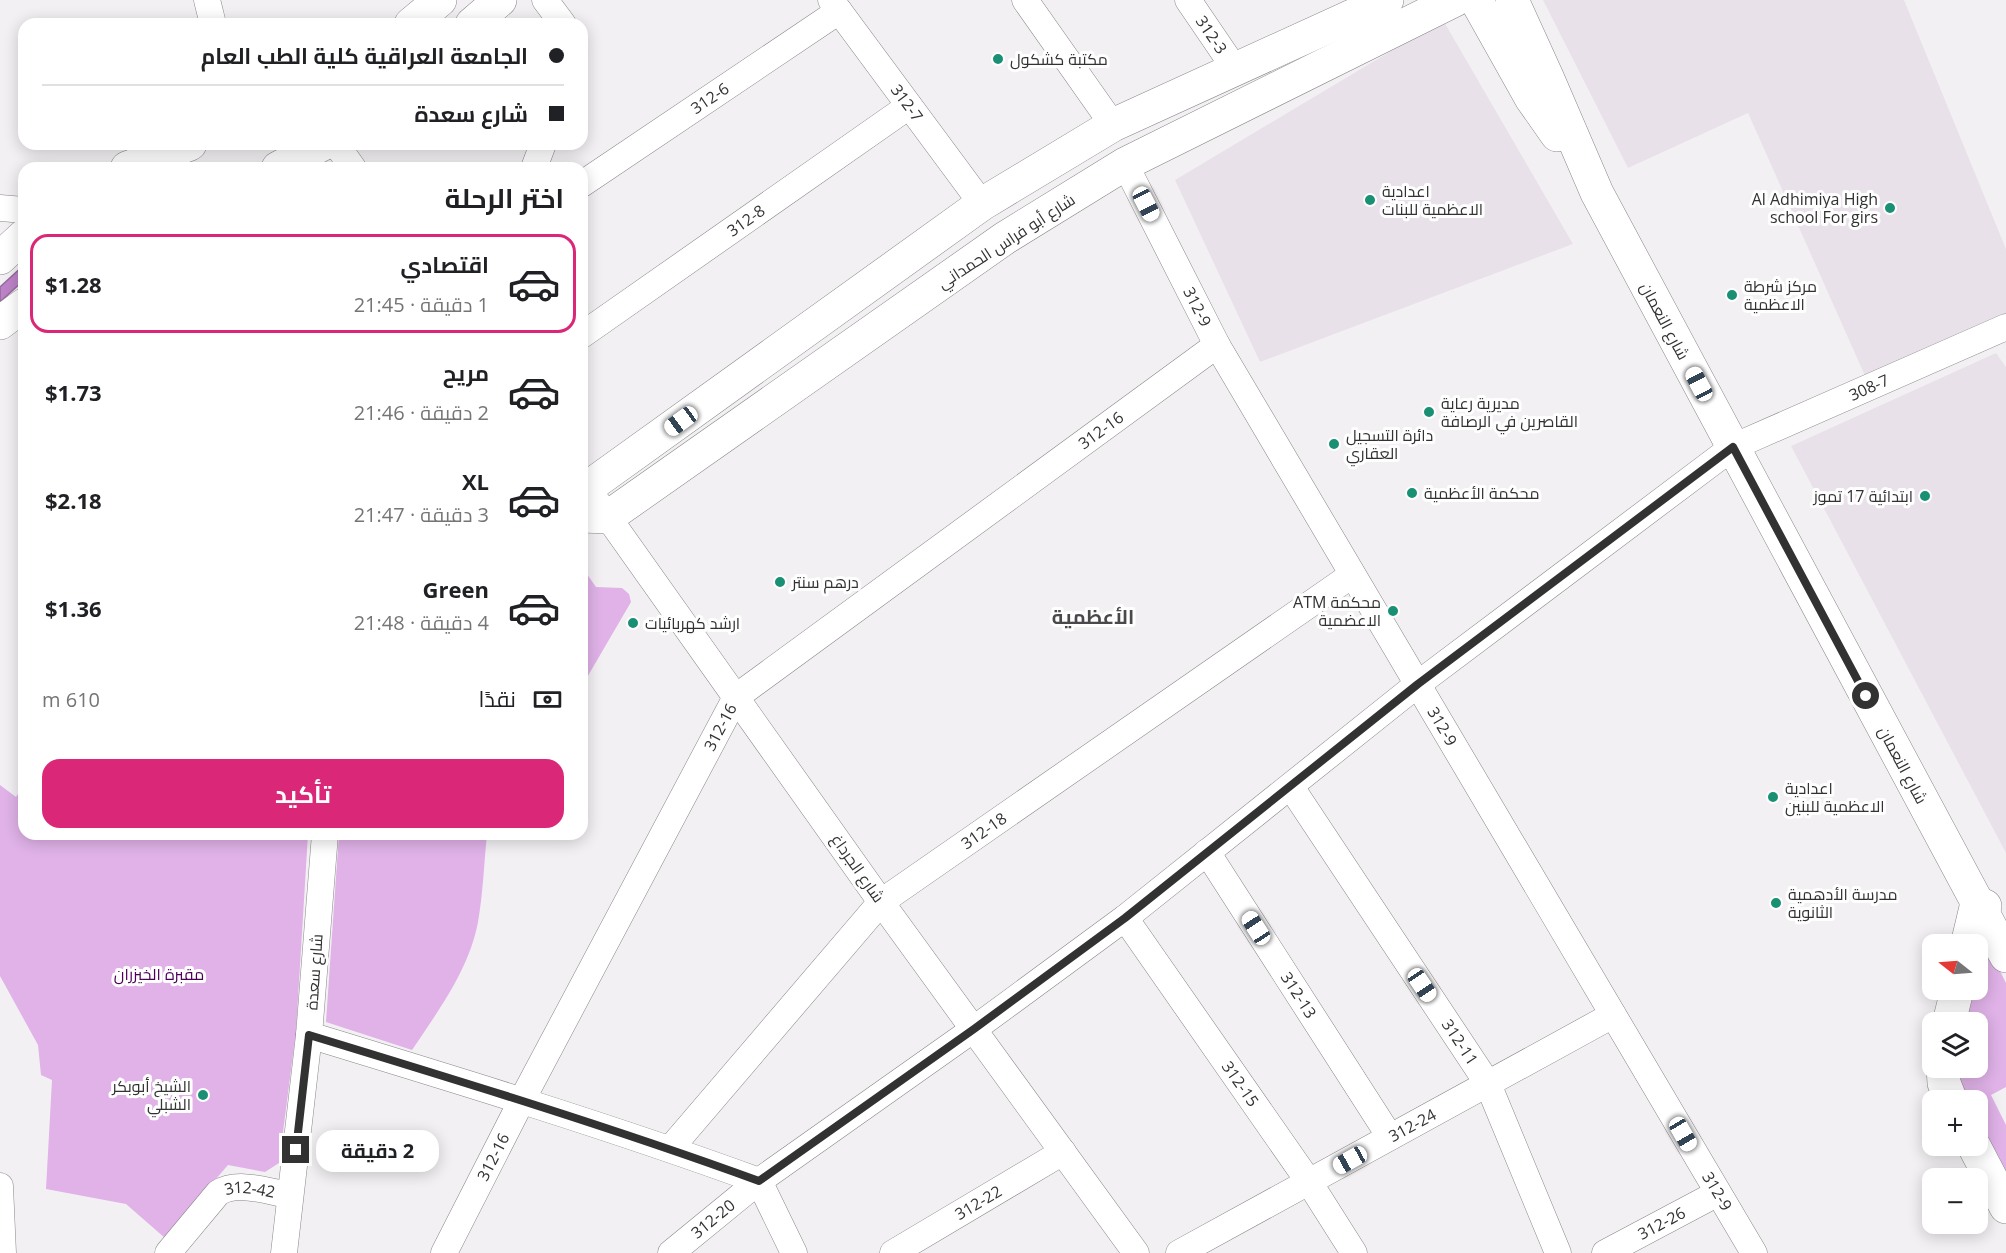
<!DOCTYPE html>
<html lang="ar">
<head>
<meta charset="utf-8">
<style>
	:root { --surface:#fff; --page:#f2f2f2; --text:#202124; --muted:#757577; --line:#e0e0e0; --accent:#db2777 }
	body { margin:0; font-family:"Open Sans",Cairo,sans-serif; background:var(--page); color:var(--text); direction:rtl; height:100vh; display:flex; flex-direction:column; font-size:22px; white-space:nowrap }
	* { box-sizing:border-box; margin:0 }
	p { font-size:20px; color:var(--muted) }
	.icon { flex:none; width:33px; height:33px; fill:none; stroke:currentColor; stroke-width:2; stroke-linecap:round; stroke-linejoin:round }
	.map { position:relative; flex:1; overflow:hidden; direction:ltr }
	.sheet { position:absolute; left:18px; top:162px; width:570px; height:678px; display:flex; flex-direction:column; background:var(--surface); border-radius:18px; box-shadow:0 3px 15px #0003; direction:rtl }
	.sheet>* { flex:none }
	.banner { position:absolute; left:18px; top:18px; width:570px; height:132px; border-radius:18px; box-shadow:0 3px 15px #0003; direction:rtl; display:grid; align-content:center; height:132px; padding:0 24px; background:var(--surface) }
	.needle { width:39px; rotate:287deg }
	.tools { position:absolute; left:1922px; top:934px; display:grid; gap:12px }
	.tools a { display:grid; place-items:center; width:66px; height:66px; border-radius:12px; background:var(--surface); box-shadow:0 3px 15px #0003; font-size:30px }
	.end { position:absolute; width:27px; height:27px; margin:-14px; border:8px solid #333233; background:#fff; box-shadow:0 0 0 3px #fff }
	.from { border-radius:50% }
	.bubble { position:absolute; height:42px; border-radius:18px; background:var(--surface); box-shadow:0 3px 15px #0003; font-size:20px; font-weight:700; line-height:42px; text-align:center; direction:rtl }
	.car { position:absolute; width:18px; height:36px; margin:-18px -9px; border-radius:8px; box-shadow:0 0 4px 2px #0007; background:linear-gradient(#fff 24%,#345 0 40%,#fff 0 76%,#345 0 86%,#fff 0) }
	.banner b { display:flex; align-items:center; gap:21px; height:57px; font-size:22px }
	.banner b+b { border-top:2px solid var(--line) }
	.banner i { width:15px; height:15px; background:var(--text) }
	ul { padding:0; list-style:none }
	li { display:flex; align-items:center; gap:18px; height:99px; margin:0 12px 9px; padding:0 12px; border:3px solid transparent; border-radius:18px }
	li div { flex:1 }
	li b { display:block; font-size:22px }
	li em { font-style:normal; font-weight:700 }
	li.current { border-color:var(--accent) }
	li>.icon { width:54px; height:54px; stroke-width:1.5 }
	h2 { padding:0 24px; font-size:27px; line-height:72px }
	.pay { display:flex; align-items:center; gap:15px; height:66px; padding:0 24px; font-size:22px }
	.pay p { margin-inline-start:auto }
	.cta { display:flex; gap:12px; margin-top:auto; padding:12px 24px }
	.cta a { flex:1; height:69px; border-radius:18px; background:var(--accent); color:#fff; font-size:24px; font-weight:700; line-height:69px; text-align:center }
	.map>svg:first-child { display:block }
	.built { fill:#e9e1ea }
	.green { fill:#e0b2e8 }
	.water { fill:#bd83c8; stroke:#946b9b; stroke-width:1.5 }
	.lines { fill:none; stroke-linecap:round; stroke-linejoin:round }
	.minor-casing { stroke:#898789; stroke-width:27 }
	.tertiary-casing { stroke:#898789; stroke-width:34 }
	.primary-casing { stroke:#898789; stroke-width:34 }
	.minor { stroke:#fff; stroke-width:26 }
	.tertiary { stroke:#fff; stroke-width:33 }
	.primary { stroke:#fff; stroke-width:33 }
	.route { stroke:#333233; stroke-width:8 }
	.poi-dot { fill:#198f73; stroke:#fffeff; stroke-width:2 }
	.labels { text-anchor:middle; stroke-width:6; stroke-linejoin:round; paint-order:stroke }
	.street-label { font-size:16px; fill:#333233; stroke:#fffeff }
	.poi-label { font-size:16px; fill:#333233; stroke:#fffeff; text-anchor:start }
	.park-label { font-size:16px; fill:#4c0058; stroke:#fffeff }
	.quarter-label { font-size:20px; font-weight:bold; fill:#4a484a; stroke:#fffeff }
</style>
</head>
<body>
<div class="map">
<svg width="2006" height="1253" viewBox="0 0 2006 1253">
	<rect width="100%" height="100%" fill="#f3f0f3"/>
	<g class="built">
		<path d="M1543,0h361l102,249v78l-136,60 -122,-274 -120,55z"/>
		<path d="M1443,20l130,224 -313,118 -85,-182z"/>
		<path d="M1996,353l10,14v486l-215,-407z"/>
	</g>
	<g class="green">
		<path d="M582,567l14,20 26,1 7,6 2,8 -49,84z"/>
		<path d="M0,785l16,12 8,-12v49h284l-12,197 -17,132 -14,9 -37,-7 -63,73 -39,-34 -80,-15 6,-109 -11,-5 -3,-30 -38,-69z"/>
		<path d="M339,834h148c-3,29 -4,60 -9,88 -9,48 -40,89 -66,128l-86,-28z"/>
		<path d="M1987,945l19,38v104l-15,8 15,30v59l-29,-58v-25h-12l-16,-33h28v-45h-15l9,-33h6v-20l7,-23z"/>
	</g>
	<path class="water" d="M24,265v15l-24,22v-15z"/>
	<g class="lines">
		<defs>
			<g id="minor">
				<path d="M207,0l6,24"/>
				<path d="M545,0l18,24"/>
				<path id="s1" d="M831,0l151,204"/>
				<path d="M1025,0l88,125"/>
				<path id="s2" d="M1188,0l47,69"/>
				<path d="M336,144l17,24"/>
				<path id="s3" d="M1125,164l92,181 537,908"/>
				<path d="M534,168l9,-24"/>
				<path id="s4" d="M582,184l257,-173"/>
				<path d="M0,208l24,2"/>
				<path id="s5" d="M582,335l327,-229"/>
				<path d="M598,503l283,399 255,351"/>
				<path id="s6" d="M1291,787l197,297 70,169"/>
				<path id="s7" d="M1207,852l183,285"/>
				<path id="s8" d="M1125,918l184,264 45,71"/>
				<path d="M309,1035c151,46 302,92 450,146l35,72"/>
				<path id="s9" d="M670,1149l211,-247 471,-327"/>
				<path d="M0,1186l3,67"/>
				<path id="s10" d="M168,1253l50,-60c20,-13 50,-1 72,2"/>
				<path d="M284,1253l25,-218 16,-201"/>
				<path id="s11" d="M444,1253l78,-153 214,-403 481,-352"/>
				<path id="s12" d="M671,1253l88,-72 215,-152 151,-111 293,-234 315,-237 273,-120"/>
				<path id="s13" d="M893,1253l170,-101"/>
				<path id="s14" d="M1179,1253l434,-238"/>
				<path id="s15" d="M1605,1253l113,-60"/>
			</g>
			<g id="tertiary">
				<path d="M1476,0l55,98 26,37"/>
				<path d="M1512,0l36,79 49,114 409,763"/>
				<path d="M582,490l5,-2 395,-284 131,-79 274,-125"/>
				<path d="M582,516l26,1 397,-279 120,-74 330,-164"/>
				<path d="M1967,945l10,-42 8,3"/>
				<path d="M1949,1023l8,-33"/>
				<path d="M1943,1068l1,15 7,18"/>
				<path d="M1974,1146l32,61"/>
			</g>
			<g id="primary">
				<path d="M411,24l29,-24"/>
				<path d="M472,24l28,-24"/>
				<path d="M127,168l63,-24"/>
				<path d="M278,168l45,-24"/>
				<path d="M0,258l24,-22"/>
				<path d="M0,323l24,-18"/>
			</g>
		</defs>
		<use href="#minor" class="minor-casing"/>
		<use href="#tertiary" class="tertiary-casing"/>
		<use href="#primary" class="primary-casing"/>
		<use href="#minor" class="minor"/>
		<use href="#tertiary" class="tertiary"/>
		<use href="#primary" class="primary"/>
	</g>
	<g class="lines">
		<path class="route" d="M296,1150l13,-115c151,46 302,92 450,146l215,-152 151,-111 293,-234 315,-237 133,249"/>
	</g>
	<g class="poi-dot">
		<circle cx="998" cy="59" r="6"/>
		<circle cx="1370" cy="200" r="6"/>
		<circle cx="1890" cy="208" r="6"/>
		<circle cx="1732" cy="295" r="6"/>
		<circle cx="1429" cy="412" r="6"/>
		<circle cx="1334" cy="444" r="6"/>
		<circle cx="1412" cy="493" r="6"/>
		<circle cx="1925" cy="496" r="6"/>
		<circle cx="780" cy="582" r="6"/>
		<circle cx="1393" cy="611" r="6"/>
		<circle cx="633" cy="623" r="6"/>
		<circle cx="1773" cy="797" r="6"/>
		<circle cx="1776" cy="903" r="6"/>
		<circle cx="203" cy="1095" r="6"/>
	</g>
	<g class="labels">
		<g class="street-label">
			<text dy="6" stroke="none"><textPath href="#s2" startOffset="42">312-3</textPath></text>
			<text dy="6" stroke="none"><textPath href="#s4" startOffset="154">312-6</textPath></text>
			<text dy="6" stroke="none"><textPath href="#s1" startOffset="128">312-7</textPath></text>
			<text dy="6" stroke="none"><textPath href="#s5" startOffset="200">312-8</textPath></text>
			<text transform="translate(1006 241) rotate(-33)" y="6">شارع أبو فراس الحمداني</text>
			<text dy="6" stroke="none"><textPath href="#s3" startOffset="160">312-9</textPath></text>
			<text transform="translate(1665 321) rotate(62)" y="6">شارع النعمان</text>
			<text dy="6" stroke="none"><textPath href="#s12" startOffset="1482">308-7</textPath></text>
			<text dy="6" stroke="none"><textPath href="#s11" startOffset="1080">312-16</textPath></text>
			<text dy="6" stroke="none"><textPath href="#s11" startOffset="594">312-16</textPath></text>
			<text dy="6" stroke="none"><textPath href="#s3" startOffset="646">312-9</textPath></text>
			<text transform="translate(1903 765) rotate(62)" y="6">شارع النعمان</text>
			<text dy="6" stroke="none"><textPath href="#s9" startOffset="450">312-18</textPath></text>
			<text transform="translate(858 868) rotate(55)" y="6">شارع الجرداغ</text>
			<text transform="translate(314 972) rotate(-86)" y="6">شارع سعدة</text>
			<text dy="6" stroke="none"><textPath href="#s7" startOffset="170">312-13</textPath></text>
			<text dy="6" stroke="none"><textPath href="#s6" startOffset="306">312-11</textPath></text>
			<text dy="6" stroke="none"><textPath href="#s8" startOffset="202">312-15</textPath></text>
			<text dy="6" stroke="none"><textPath href="#s14" startOffset="266">312-24</textPath></text>
			<text dy="6" stroke="none"><textPath href="#s11" startOffset="108">312-16</textPath></text>
			<text dy="6" stroke="none"><textPath href="#s3" startOffset="1186">312-9</textPath></text>
			<text dy="6" stroke="none"><textPath href="#s10" startOffset="111">312-42</textPath></text>
			<text dy="6" stroke="none"><textPath href="#s13" startOffset="99">312-22</textPath></text>
			<text dy="6" stroke="none"><textPath href="#s12" startOffset="54">312-20</textPath></text>
			<text dy="6" stroke="none"><textPath href="#s15" startOffset="64">312-26</textPath></text>
		</g>
		<g class="poi-label">
			<text x="1010" y="65">مكتبة كشكول</text>
			<text x="1382" y="197">اعدادية<tspan x="1382" dy="18">الاعظمية للبنات</tspan></text>
			<text x="1878" y="205" text-anchor="end">Al Adhimiya High<tspan x="1878" dy="18">school For girs</tspan></text>
			<text x="1744" y="292">مركز شرطة<tspan x="1744" dy="18">الاعظمية</tspan></text>
			<text x="1441" y="409">مديرية رعاية<tspan x="1441" dy="18">القاصرين في الرصافة</tspan></text>
			<text x="1346" y="441">دائرة التسجيل<tspan x="1346" dy="18">العقاري</tspan></text>
			<text x="1424" y="499">محكمة الأعظمية</text>
			<text x="1913" y="502" text-anchor="end">ابتدائية 17 تموز</text>
			<text x="792" y="588">درهم سنتر</text>
			<text x="1381" y="608" text-anchor="end">ATM محكمة<tspan x="1381" dy="18">الاعضمية</tspan></text>
			<text x="645" y="629">ارشد كهربائيات</text>
			<text x="1785" y="794">اعدادية<tspan x="1785" dy="18">الاعظمية للبنين</tspan></text>
			<text x="1788" y="900">مدرسة الأدهمية<tspan x="1788" dy="18">الثانوية</tspan></text>
			<text x="191" y="1092" text-anchor="end">الشيخ أبوبكر<tspan x="191" dy="18">الشبلي</tspan></text>
		</g>
		<g class="park-label">
			<text x="159" y="980">مقبرة الخيزران</text>
		</g>
		<g class="quarter-label">
			<text x="1093" y="624">الأعظمية</text>
		</g>
	</g>
</svg>
<div class="tools">
<a><svg class="needle" viewBox="-14 -14 28 28"><path d="M0-13l5 13h-10z" fill="#e53935"/><path d="M0 13l5-13h-10z" fill="#757577"/></svg></a>
<a><svg class="icon" aria-label="layers" viewBox="0 0 24 24"><path d="M12 4l9 5-9 5-9-5zM3 14l9 5 9-5"/></svg></a>
<a>+</a>
<a>−</a>
</div>
<i class="end from" style="left:1866px;top:696px"></i>
<i class="end" style="left:296px;top:1150px"></i>
<div class="bubble" style="left:316px;top:1130px;width:123px">2 دقيقة</div>
<i class="car" style="left:1146px;top:204px;rotate:153deg"></i>
<i class="car" style="left:1699px;top:384px;rotate:332deg"></i>
<i class="car" style="left:681px;top:421px;rotate:234deg"></i>
<i class="car" style="left:1256px;top:928px;rotate:327deg"></i>
<i class="car" style="left:1422px;top:985px;rotate:146deg"></i>
<i class="car" style="left:1683px;top:1134px;rotate:150deg"></i>
<i class="car" style="left:1350px;top:1160px;rotate:241deg"></i>
<div class="banner">
<b><i class="from"></i>الجامعة العراقية كلية الطب العام</b>
<b><i></i>شارع سعدة</b>
</div>
<section class="sheet">
<h2>اختر الرحلة</h2>
<ul>
<li class="current"><svg class="icon" aria-label="car" viewBox="0 0 24 24"><path d="M5 17H2v-5l4-1 3-4h7l3 4 3 1v5h-3M9 17h6M6 11h13"/><circle cx="7" cy="17" r="2"/><circle cx="17" cy="17" r="2"/></svg><div><b>اقتصادي</b><p>1 دقيقة · 21:45</p></div><em>$1.28</em></li>
<li><svg class="icon" aria-label="car" viewBox="0 0 24 24"><path d="M5 17H2v-5l4-1 3-4h7l3 4 3 1v5h-3M9 17h6M6 11h13"/><circle cx="7" cy="17" r="2"/><circle cx="17" cy="17" r="2"/></svg><div><b>مريح</b><p>2 دقيقة · 21:46</p></div><em>$1.73</em></li>
<li><svg class="icon" aria-label="car" viewBox="0 0 24 24"><path d="M5 17H2v-5l4-1 3-4h7l3 4 3 1v5h-3M9 17h6M6 11h13"/><circle cx="7" cy="17" r="2"/><circle cx="17" cy="17" r="2"/></svg><div><b>XL</b><p>3 دقيقة · 21:47</p></div><em>$2.18</em></li>
<li><svg class="icon" aria-label="car" viewBox="0 0 24 24"><path d="M5 17H2v-5l4-1 3-4h7l3 4 3 1v5h-3M9 17h6M6 11h13"/><circle cx="7" cy="17" r="2"/><circle cx="17" cy="17" r="2"/></svg><div><b>Green</b><p>4 دقيقة · 21:48</p></div><em>$1.36</em></li>
</ul>
<div class="pay"><svg class="icon" aria-label="cash" viewBox="0 0 24 24"><path d="M3 7h18v10H3z"/><circle cx="12" cy="12" r="2"/></svg>نقدًا<p>610 m</p></div>
<div class="cta"><a>تأكيد</a></div>
</section>
</div>
</body>
</html>
